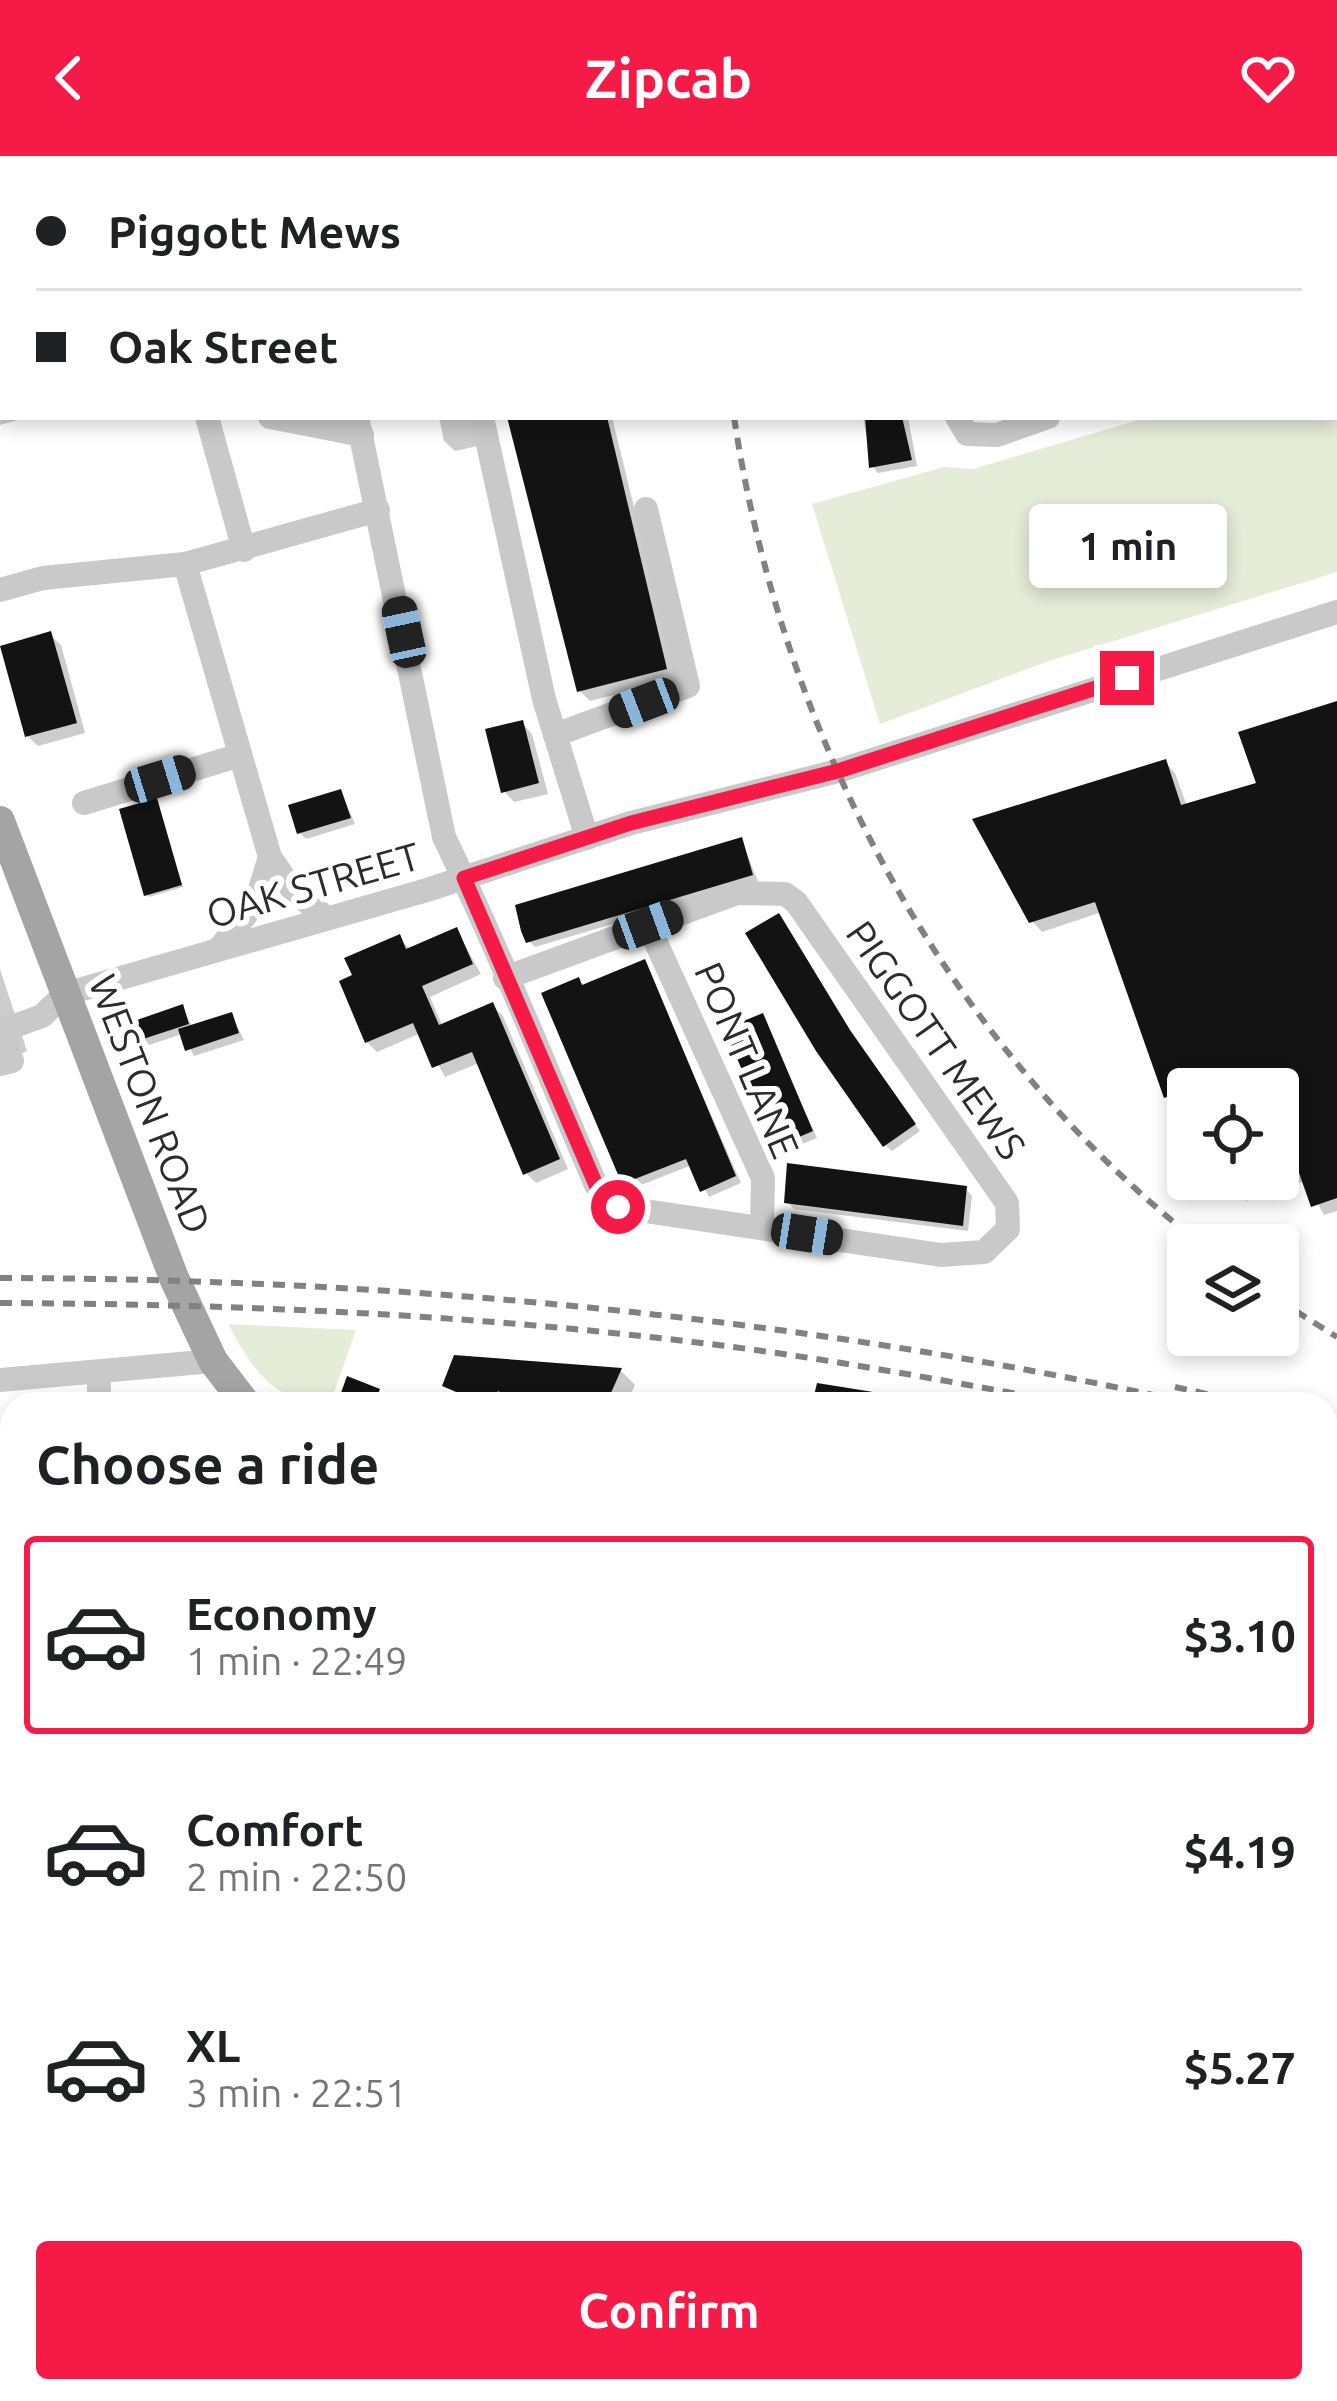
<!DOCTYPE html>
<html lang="en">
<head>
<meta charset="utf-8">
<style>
	:root { --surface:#fff; --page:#f6f6f6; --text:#202124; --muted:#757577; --line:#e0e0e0; --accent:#f61b47 }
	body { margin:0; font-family:Ubuntu,sans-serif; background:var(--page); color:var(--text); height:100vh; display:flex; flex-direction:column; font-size:45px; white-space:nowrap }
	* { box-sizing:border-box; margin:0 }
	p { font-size:39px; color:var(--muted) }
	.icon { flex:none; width:66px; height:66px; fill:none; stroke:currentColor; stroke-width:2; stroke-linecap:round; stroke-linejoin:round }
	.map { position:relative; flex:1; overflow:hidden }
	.details { position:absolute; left:0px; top:1236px; width:1338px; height:1011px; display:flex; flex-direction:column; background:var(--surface); border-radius:36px 36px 0 0; box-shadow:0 6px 18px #0003 }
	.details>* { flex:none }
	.guide { position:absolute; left:0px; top:0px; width:1338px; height:264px; box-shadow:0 6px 18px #0003; display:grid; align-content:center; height:264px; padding:0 36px; background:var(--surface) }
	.tools { position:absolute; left:1167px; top:912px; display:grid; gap:24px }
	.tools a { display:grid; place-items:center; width:132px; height:132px; border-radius:12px; background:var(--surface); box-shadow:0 6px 18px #0003; font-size:60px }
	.end { position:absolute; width:54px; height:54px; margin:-27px; border:15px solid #f61b47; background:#fff; box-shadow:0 0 0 6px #fff }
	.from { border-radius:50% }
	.bubble { position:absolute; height:84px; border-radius:12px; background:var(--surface); box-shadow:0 6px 18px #0003; font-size:39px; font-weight:600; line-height:84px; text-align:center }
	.car { position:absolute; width:36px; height:72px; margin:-36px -18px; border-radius:15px; box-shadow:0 0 9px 3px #0007; background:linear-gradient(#222 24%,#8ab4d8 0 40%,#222 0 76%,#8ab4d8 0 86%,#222 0) }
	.guide b { display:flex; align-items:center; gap:42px; height:114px; font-size:45px }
	.guide b+b { border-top:3px solid var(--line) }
	.guide i { width:30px; height:30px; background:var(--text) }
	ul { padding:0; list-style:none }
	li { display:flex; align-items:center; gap:36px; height:198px; margin:0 24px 18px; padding:0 12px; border:6px solid transparent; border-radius:12px }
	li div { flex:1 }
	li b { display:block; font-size:45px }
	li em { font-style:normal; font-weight:600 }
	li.selected { border-color:var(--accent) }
	li>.icon { width:108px; height:108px; stroke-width:1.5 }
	h2 { padding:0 36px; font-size:54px; line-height:144px }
	.primary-button { display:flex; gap:24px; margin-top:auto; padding:24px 36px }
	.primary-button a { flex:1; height:138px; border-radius:12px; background:var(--accent); color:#fff; font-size:48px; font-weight:600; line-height:138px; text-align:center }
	header { display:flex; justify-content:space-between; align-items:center; height:156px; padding:0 36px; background:var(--accent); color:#fff; font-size:54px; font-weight:600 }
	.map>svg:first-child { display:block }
	.green { fill:#e5ecd8 }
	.shadow { fill:#0003 }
	.building { fill:#131313 }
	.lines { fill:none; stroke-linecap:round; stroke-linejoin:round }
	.minor { stroke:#c9c9c9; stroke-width:24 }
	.major { stroke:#a4a4a4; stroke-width:30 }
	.rail { stroke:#818181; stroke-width:6; stroke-dasharray:12 9; stroke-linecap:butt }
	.route { stroke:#f61b47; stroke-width:15 }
	.labels { text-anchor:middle; stroke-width:12; stroke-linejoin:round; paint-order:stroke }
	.street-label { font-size:39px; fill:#2c2c2c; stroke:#fff }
</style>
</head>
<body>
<header><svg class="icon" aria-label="back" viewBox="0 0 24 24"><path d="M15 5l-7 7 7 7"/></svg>Zipcab<svg class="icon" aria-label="heart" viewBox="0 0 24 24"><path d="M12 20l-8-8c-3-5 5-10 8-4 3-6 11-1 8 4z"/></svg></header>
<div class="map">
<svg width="1337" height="2245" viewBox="0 0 1337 2245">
	<rect width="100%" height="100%" fill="#fff"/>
	<g class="green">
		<path d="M1337,206v210l-291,90 -166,62 -68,-220 132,-37 29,2 176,-52h186z"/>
		<path d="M228,1168l128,6 -26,74c-55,0 -77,-33 -102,-80z"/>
		<path d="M0,1497l12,4v734h491l-2,10h-501z"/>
		<path d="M1326,2204l11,9v32h-778l-14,-10h781z"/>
	</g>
	<g class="shadow">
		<path d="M0,0l170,3h-167v258h26l-29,8z"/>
		<path d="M452,0h230l-1,3z"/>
		<path d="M1180,0h126l1,3h-138z"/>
		<path d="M439,261h33l6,29 -23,5 -11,-10z"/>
		<path d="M510,261h102l64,262 -86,22 -11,-11z"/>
		<path d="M863,261h45l9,49 -39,7 -6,-7z"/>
		<path d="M50,479l11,10 24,88 -47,13 -11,-10z"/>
		<path d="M1337,548v507l-13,4 -19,-34 -58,20 -10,-10 -4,-12h45v-90h-90v14l-11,4 -10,-11 -65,-184 -60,20 -10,-11 133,-159 10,11 12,33 72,-21z"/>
		<path d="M522,567l10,11 16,60 -34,8 -10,-11z"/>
		<path d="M341,636l14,32 -49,15 -6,-6z"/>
		<path d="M156,645l27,86 -34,10 -3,-3z"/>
		<path d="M741,684l17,41 -223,66 -6,-6z"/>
		<path d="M457,775l24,43 -51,23 13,30 50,-21 10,10 65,153 -32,14 -10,-10 -47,-110 -34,14 -24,-44 -44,19 -10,-10 32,-104 10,10z"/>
		<path d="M644,806l97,221 -32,14 -17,-32 -61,24 -6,-6 -47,-203 7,7z"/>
		<path d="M0,813l27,82 -27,13z"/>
		<path d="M182,851l11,21 39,-12 12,24 -50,16 -12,-22 -33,11 -6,-7z"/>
		<path d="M762,860l55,122 -32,13 -6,-6z"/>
		<path d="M855,884l65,91 -28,20 -7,-6z"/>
		<path d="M966,1033l6,7 -4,35 -174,-22 -7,-7z"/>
		<path d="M621,1215l14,14 -9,19h-155l-26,-19z"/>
		<path d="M378,1235l14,13h-52z"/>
		<path d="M697,1240l19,8h-23z"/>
		<path d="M12,1291v28l-8,-7z"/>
		<path d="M0,1384l12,4v28l-12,-5z"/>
		<path d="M1326,1445l11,5v22l-6,-2 -4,9z"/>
		<path d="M1337,1638v49l-11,3v-48z"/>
		<path d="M1337,1754v68l-11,3v-68z"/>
		<path d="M1326,1979l11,9v62l-5,-3 -6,7z"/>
		<path d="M94,2235h288l-8,10h-270z"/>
	</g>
	<g class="building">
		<path d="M507,261h100l60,252 -90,23z"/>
		<path d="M865,261h37l10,43 -43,8z"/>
		<path d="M51,475l26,92 -52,14 -25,-91z"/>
		<path d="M1337,545v497l-26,9 -13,-37 -20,7v-88h-90l-24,9 -69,-196 -66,21 -57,-104 194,-60 15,46 75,-22 -18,-51z"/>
		<path d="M523,564l16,63 -38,10 -16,-64z"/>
		<path d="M341,633l10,29 -54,16 -9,-29z"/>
		<path d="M157,642l25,87 -38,11 -25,-87z"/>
		<path d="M742,681l11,38 -227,68 -5,-12 -6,-26z"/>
		<path d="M779,757l71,117 66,94 -33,23 -67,-96 -71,-118z"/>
		<path d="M457,771l16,37 -51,22 17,39 54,-23 67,157 -37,16 -51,-123 -40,16 -19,-45 -48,20 -26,-62 13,-6 -8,-17 56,-24 6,15z"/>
		<path d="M645,803l91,217 -36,16 -14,-33 -64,25 -81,-191 38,-16 3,8z"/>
		<path d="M183,848l6,20 -49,16 -6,-19z"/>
		<path d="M232,856l7,21 -54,18 -7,-22z"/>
		<path d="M763,857l50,118 -37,16 -52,-118z"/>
		<path d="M787,1007l180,23 -4,40 -179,-23z"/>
		<path d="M454,1199l168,13 -16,36h-102l-5,-13 -21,10 -36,-15z"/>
		<path d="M347,1220l33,13 -6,15h-37z"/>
		<path d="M817,1227l75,12v9h-80z"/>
	</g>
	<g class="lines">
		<g class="minor">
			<path d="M197,0l1,3"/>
			<path d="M280,0l1,3"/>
			<path d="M414,0l1,3"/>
			<path d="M933,3v-3"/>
			<path d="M1335,171l2,-1"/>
			<path d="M207,261l37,133"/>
			<path d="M270,261l92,18"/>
			<path d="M357,261l87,420c55,114 102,232 152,348l22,22 323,48 43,-3 24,-23 -1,-26 -211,-301 -11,-8 -48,-1 -232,85"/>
			<path d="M482,261l62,282 43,139"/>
			<path d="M957,261l10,17 30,1 51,-18"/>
			<path d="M185,408l85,293 22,32 34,29"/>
			<path d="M0,434l43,-12 142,-14 193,-54"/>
			<path d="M555,579l133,-49 -42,-177"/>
			<path d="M84,647l156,-48"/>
			<path d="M648,769l115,253 -1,50"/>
			<path d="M219,793l37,-47 14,-45"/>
			<path d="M0,873l12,32 -12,3"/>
			<path d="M1,875l41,-15 23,-22 362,-104 204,-67 207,-52 499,-159"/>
			<path d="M99,1216v32"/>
			<path d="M0,1224l213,-19"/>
			<path d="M1326,1512l11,5"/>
			<path d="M1326,1599l11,-4"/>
			<path d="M1326,2039l11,-16"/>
			<path d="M447,2235l1,10"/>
			<path d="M11,2240l3,5"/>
		</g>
		<g class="major">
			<path d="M0,665l174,457 39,83 33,43"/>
			<path d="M1326,1899l11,9"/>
			<path d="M541,2245l2,-10"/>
		</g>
		<g class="rail">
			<path d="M716,3v-3"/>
			<path d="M734,261c48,320 211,627 468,828"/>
			<path d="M0,1122c403,1 801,39 1195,126"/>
			<path d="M1278,1144l59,37"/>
			<path d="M0,1147c232,1 463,11 693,39 128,15 253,39 379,62"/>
			<path d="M1175,1231l77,17"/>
			<path d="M1326,1277l11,2"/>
			<path d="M1326,1303l11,2"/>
		</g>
	</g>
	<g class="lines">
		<path class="route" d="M618,1051l-22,-22 -132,-307 167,-55 207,-52 289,-93"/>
	</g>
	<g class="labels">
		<g class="street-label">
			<text transform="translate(313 729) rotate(-16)" y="14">OAK STREET</text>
			<text transform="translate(936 884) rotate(55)" y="14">PIGGOTT MEWS</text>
			<text transform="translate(747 904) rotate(67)" y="14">PONT LANE</text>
			<text transform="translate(150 948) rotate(69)" y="14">WESTON ROAD</text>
		</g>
	</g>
</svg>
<div class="tools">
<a><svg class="icon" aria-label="locate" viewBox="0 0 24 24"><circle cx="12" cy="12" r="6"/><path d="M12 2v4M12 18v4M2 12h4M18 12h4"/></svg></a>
<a><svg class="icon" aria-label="layers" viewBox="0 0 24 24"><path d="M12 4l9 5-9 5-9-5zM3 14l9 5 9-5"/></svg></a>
</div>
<i class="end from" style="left:618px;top:1051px"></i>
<i class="end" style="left:1127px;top:522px"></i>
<div class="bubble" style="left:1029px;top:348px;width:198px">1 min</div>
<i class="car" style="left:404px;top:476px;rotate:348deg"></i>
<i class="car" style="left:644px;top:547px;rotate:249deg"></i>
<i class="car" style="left:160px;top:623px;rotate:73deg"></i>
<i class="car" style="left:648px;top:769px;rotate:70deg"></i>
<i class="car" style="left:807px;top:1078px;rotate:99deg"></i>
<div class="guide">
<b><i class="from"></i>Piggott Mews</b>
<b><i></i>Oak Street</b>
</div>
<section class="details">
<h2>Choose a ride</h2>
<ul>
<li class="selected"><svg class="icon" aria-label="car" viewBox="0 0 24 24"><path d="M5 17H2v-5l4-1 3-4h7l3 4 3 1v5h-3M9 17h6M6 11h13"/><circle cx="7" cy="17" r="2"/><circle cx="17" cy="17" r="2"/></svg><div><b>Economy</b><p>1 min · 22:49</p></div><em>$3.10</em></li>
<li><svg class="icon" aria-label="car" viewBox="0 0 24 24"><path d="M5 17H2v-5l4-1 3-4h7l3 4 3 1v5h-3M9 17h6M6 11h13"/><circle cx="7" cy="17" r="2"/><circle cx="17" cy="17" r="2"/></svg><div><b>Comfort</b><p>2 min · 22:50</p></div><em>$4.19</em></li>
<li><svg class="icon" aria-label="car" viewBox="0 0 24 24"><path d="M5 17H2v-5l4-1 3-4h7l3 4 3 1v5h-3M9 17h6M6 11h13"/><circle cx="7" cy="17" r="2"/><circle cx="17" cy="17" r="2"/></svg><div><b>XL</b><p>3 min · 22:51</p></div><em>$5.27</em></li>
</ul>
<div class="primary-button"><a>Confirm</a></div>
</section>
</div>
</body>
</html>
